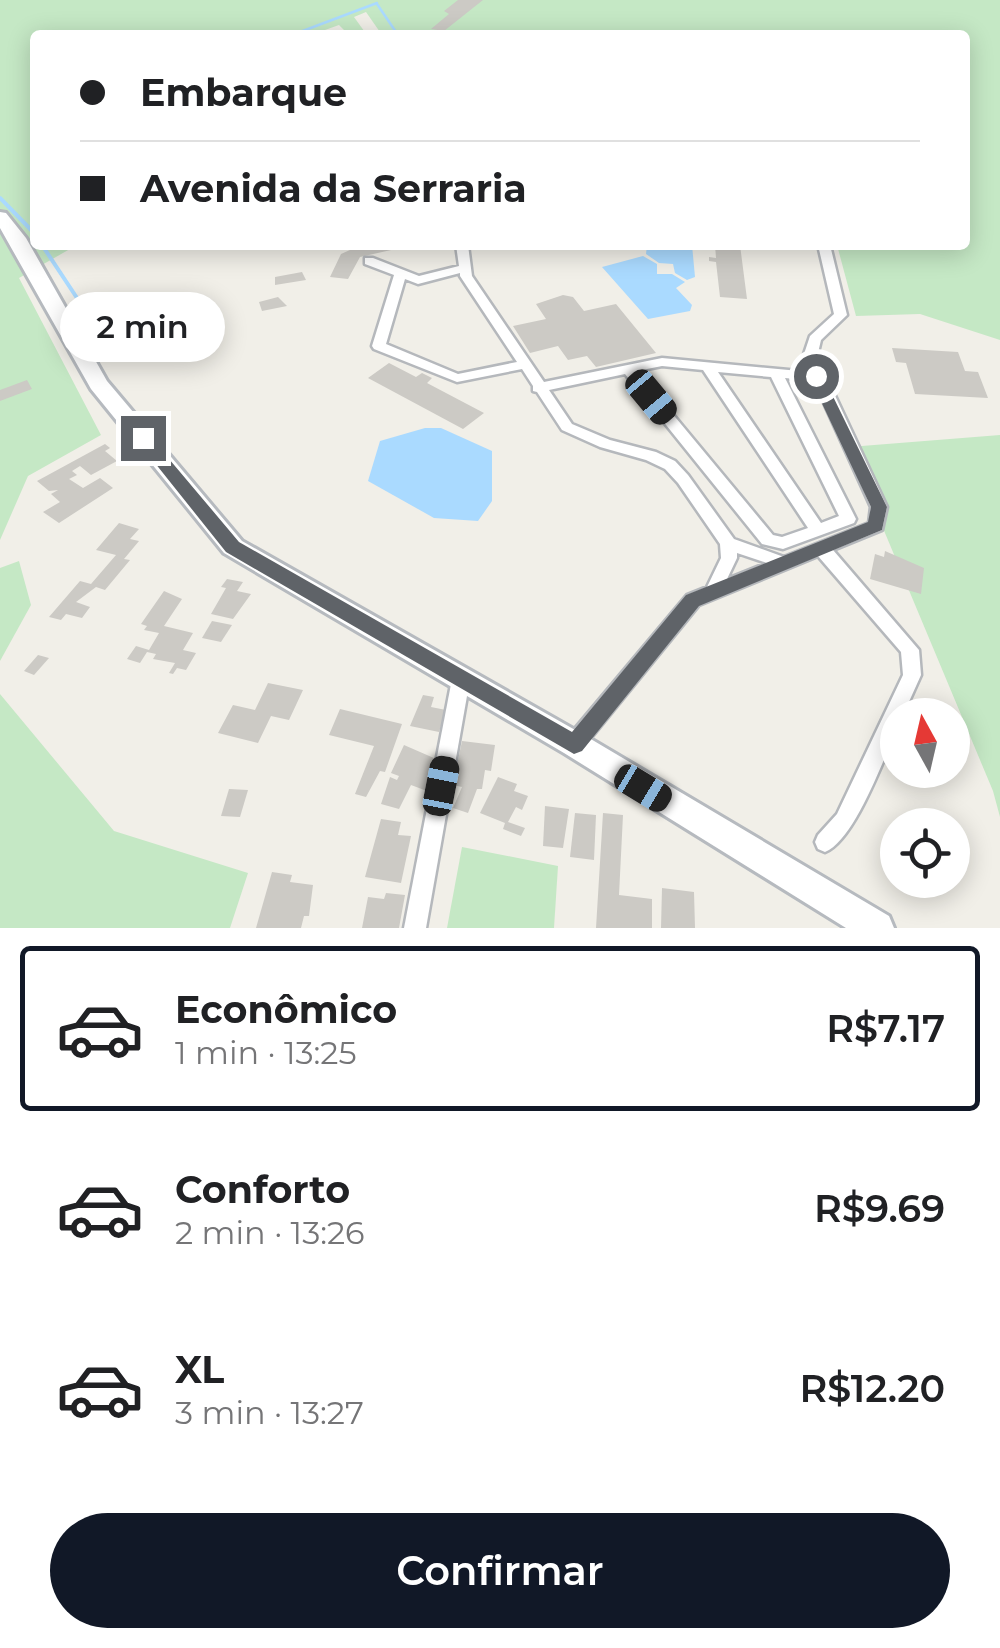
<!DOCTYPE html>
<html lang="pt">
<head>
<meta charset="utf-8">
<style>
	:root { --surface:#fff; --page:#f2f2f2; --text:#202124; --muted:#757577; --line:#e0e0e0; --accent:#111827 }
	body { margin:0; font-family:Montserrat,sans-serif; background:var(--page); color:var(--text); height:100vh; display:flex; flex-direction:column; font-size:38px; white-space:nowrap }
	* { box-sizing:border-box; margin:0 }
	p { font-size:32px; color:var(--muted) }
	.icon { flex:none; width:55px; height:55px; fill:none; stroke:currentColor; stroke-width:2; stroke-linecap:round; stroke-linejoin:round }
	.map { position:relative; height:928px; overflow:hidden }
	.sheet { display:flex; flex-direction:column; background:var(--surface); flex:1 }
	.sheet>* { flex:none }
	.banner { position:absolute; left:30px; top:30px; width:940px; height:220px; border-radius:10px; box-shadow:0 5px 25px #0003; display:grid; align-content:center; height:220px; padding:0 50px; background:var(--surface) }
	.needle { width:65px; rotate:352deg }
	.buttons { position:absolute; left:880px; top:698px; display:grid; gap:20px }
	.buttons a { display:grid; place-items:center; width:90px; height:90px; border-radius:50%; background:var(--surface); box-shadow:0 5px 25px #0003; font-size:50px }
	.end { position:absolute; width:45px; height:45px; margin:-22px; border:12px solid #5f6368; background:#fff; box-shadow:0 0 0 5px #fff }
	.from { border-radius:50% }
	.bubble { position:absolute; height:70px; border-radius:35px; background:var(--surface); box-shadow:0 5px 25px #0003; font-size:32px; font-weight:600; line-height:70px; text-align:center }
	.car { position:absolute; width:30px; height:60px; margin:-30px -15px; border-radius:12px; box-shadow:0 0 8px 2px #0007; background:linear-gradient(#222 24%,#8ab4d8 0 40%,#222 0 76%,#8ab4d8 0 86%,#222 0) }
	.banner b { display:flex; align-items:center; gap:35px; height:95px; font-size:38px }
	.banner b+b { border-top:2px solid var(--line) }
	.banner i { width:25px; height:25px; background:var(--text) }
	ul { padding:18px 0 0; list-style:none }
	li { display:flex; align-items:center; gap:30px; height:165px; margin:0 20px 15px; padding:0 30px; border:5px solid transparent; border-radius:10px }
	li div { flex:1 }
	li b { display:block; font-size:38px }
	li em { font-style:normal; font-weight:600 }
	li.selected { border-color:var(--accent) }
	li>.icon { width:90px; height:90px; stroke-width:1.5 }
	.action { display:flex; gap:20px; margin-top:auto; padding:20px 50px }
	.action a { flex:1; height:115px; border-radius:60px; background:var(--accent); color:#fff; font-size:40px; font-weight:600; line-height:115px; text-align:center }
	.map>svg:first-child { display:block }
	.green { fill:#c5e8c5 }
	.water { fill:#aadaff }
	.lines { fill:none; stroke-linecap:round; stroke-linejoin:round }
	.stream-far2 { stroke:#aadaff; stroke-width:2.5 }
	.stream-far1 { stroke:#aadaff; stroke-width:4 }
	.stream { stroke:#aadaff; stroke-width:5 }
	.building { fill:#cccac5 }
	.street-casing { stroke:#b5b8bc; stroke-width:5 }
	.secondary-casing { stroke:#b6babf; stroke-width:6 }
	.street { fill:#fff; fill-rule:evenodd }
	.secondary { fill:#fff; fill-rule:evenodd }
	.route { fill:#5f6368 }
</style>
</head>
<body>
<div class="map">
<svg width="1000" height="928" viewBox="0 0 1000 928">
	<rect width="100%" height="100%" fill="#f1efe8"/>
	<g class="green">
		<path d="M0,0h1000v340l-80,-26 -64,2 -19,-71h128v-210h-583l-16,-23 -12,5 13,18h-18l-10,-10 -14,5 5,5h-295v210h42l-58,33 82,157 -73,41 -28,64z"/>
		<path d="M1000,435v382l-7,-26 -144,-344z"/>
		<path d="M19,561l12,44 -31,56v-93z"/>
		<path d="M0,694l114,137 134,42 -18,55h-230z"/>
		<path d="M462,847l96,19 -4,62h-107z"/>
	</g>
	<g class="water">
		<path d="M647,245h45l3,32 -8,3 -12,-7 -2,-9 -14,-1 -13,-9z"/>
		<path d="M643,256l14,8v10h15l13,8 -9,6 16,17 -2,6 -42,8 -46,-52z"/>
		<path d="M425,428h16l51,23v50l-14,20 -44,-3 -66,-37 12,-40z"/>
	</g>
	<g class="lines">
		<g class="stream-far2">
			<path d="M377,4l21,31"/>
			<path d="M292,35l85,-32"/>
		</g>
		<g class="stream-far1">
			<path d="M0,198l35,36"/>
			<path d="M42,245l35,53 -2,10 22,39"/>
		</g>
		<path class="stream" d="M95,344l6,10"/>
	</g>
	<g class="building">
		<path d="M458,0h25l-39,31 -13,-2 18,-15 -5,-3z"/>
		<path d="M361,245l39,3 -40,9 -12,22 -18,-2 11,-23z"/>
		<path d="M715,245h25l7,54 -27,-2 -4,-35 -7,-1v-4l7,1z"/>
		<path d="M302,272l4,8 -31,5v-8z"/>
		<path d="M563,295l10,2 11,14 32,-7 40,49 -60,14 -9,-11 -19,4 -10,-14 -28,7 -17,-27 33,-7 -10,-15z"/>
		<path d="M278,297l9,9 -25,5 -3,-9z"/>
		<path d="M892,348l66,4 7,19 13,1 10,26 -73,-4 -9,-31 -10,-1z"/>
		<path d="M389,363l27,14 6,-4 10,5 -5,5 57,30 -21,16 -95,-51z"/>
		<path d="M27,380l5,9 -32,12v-11z"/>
		<path d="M105,444l5,4 -5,3 12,10 -26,14 -11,-9 -8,5 5,4 -8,4 14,9 17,-10 13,10 -54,35 -16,-11 17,-10 -9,-8 7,-4 -9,1 -12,-10z"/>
		<path d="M119,523l20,6 -9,10 9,2 -15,18 6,1 -25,30 -9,-3 -20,15 14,5 -8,11 -16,-4 -5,6 -12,-3 31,-36 11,3 25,-29 -20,-5z"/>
		<path d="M885,551l39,17 -3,26 -51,-15 5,-25 9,3z"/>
		<path d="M227,579l16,3 -6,9 14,3 -18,25 -22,-5 15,-26 -5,-1z"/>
		<path d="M164,591l18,8 -18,27 29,7 -10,17 13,3 -10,17 -9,-2 -4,6 -4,-1 6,-10 -22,-4 3,-5 -9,-2 -7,11 -13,-4 9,-13 13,4 10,-17 -15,-3 3,-4 -6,-2z"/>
		<path d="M212,621l20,4 -11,17 -19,-4z"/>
		<path d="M38,655l11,3 -15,17 -10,-4z"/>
		<path d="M268,683l35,7 -14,30 -18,-4 -13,27 -40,-10 15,-28 22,5z"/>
		<path d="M423,695l11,2 -3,10 15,3 -7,22 -29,-6z"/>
		<path d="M340,709l62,15 -17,48 -5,-1 -14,26 -11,-3 19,-48 -45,-11z"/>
		<path d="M462,741l33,4 -4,26 -6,-1 -3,19h-5l-9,24 -15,-5 9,-21 -9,-2z"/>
		<path d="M404,745l39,17 -8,32 -24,-9 -12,24 -18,-5 9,-27 7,3 2,-4 -8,-3z"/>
		<path d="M498,777l19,7 -3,7 14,5 -6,14 -6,-3 -8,15 17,6 -4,8 -18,-7 2,-6 -25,-10z"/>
		<path d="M229,789l19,1 -8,27 -19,-1z"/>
		<path d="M545,806l24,3 -6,39 -20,-2z"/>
		<path d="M575,813l21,2 -2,45 -24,-3z"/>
		<path d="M603,813l20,2 -4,80 33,4v29h-56z"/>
		<path d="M381,819l20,3 -3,13 13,1 -10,47 -36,-6z"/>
		<path d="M272,872l20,3 -2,7 23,3 -4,31h-5l-3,12h-45z"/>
		<path d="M662,888l32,4 1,36h-34z"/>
		<path d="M386,893l19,2 -6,33h-37l6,-31 16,2z"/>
	</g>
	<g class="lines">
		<defs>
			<g id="street">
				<path d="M456,245h12l4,31 72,106 118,-24 148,14 -7,-15 7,-21 24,-22 -16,-69h12l17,70 -26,25 -4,17 70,150 -5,23 -49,20 86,100 2,25 -18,40h-5v12c-14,30 -43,113 -73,125l-7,-3 -3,-7 3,-7 19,-21 66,-139 -2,-23 -83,-96 -119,49 -118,145 -7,3 -7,-3 -3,-6 3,-6 120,-143 20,-8 14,-29 -1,-14 -42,-61 -13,-14 -19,-9 -46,-13 -38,-17 -25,-38 -4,-1v-5l-11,-17 -65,13 -83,-33 -2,-3 22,-71 -29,-11v-6h8l46,18 40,-10zM460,273v3l57,86 -59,12 -72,-30 19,-65 13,5zM662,366l41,4 105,158 -26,9 -9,-2 -136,-164zM718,372l53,5 68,139 -18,7zM625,374l137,170 21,5 71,-26 2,-4 -71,-141 29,3 57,126 -2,16 -85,34 -50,-18 -46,-64 -13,-14 -19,-9 -46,-12 -38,-16 -23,-34zM737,553l30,10 -40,16 10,-21z"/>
				<path d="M461,671l6,3 3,5 -44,249h-22l48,-249 3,-5z"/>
			</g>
			<path id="secondary" d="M0,212l6,1 20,25 81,143 135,160 342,194 305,181 5,12h-48l-282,-175 -340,-200 -133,-164 -91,-161z"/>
		</defs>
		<use href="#street" class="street-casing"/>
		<use href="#secondary" class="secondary-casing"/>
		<use href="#street" class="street"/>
		<use href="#secondary" class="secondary"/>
	</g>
	<path class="route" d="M816,372l7,4 64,131 -5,23 -183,76 -117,145 -8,3 -348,-202 -91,-114 13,-4 91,108 333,190 114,-137 182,-73 3,-15 -62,-131z"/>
</svg>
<div class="buttons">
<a><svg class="needle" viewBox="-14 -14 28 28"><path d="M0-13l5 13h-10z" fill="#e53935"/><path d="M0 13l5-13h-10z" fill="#757577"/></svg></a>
<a><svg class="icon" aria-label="locate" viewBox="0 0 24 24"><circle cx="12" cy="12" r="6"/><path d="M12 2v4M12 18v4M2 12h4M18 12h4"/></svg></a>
</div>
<i class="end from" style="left:816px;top:376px"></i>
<i class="end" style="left:143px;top:438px"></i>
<div class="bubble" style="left:60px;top:292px;width:165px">2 min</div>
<i class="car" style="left:651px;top:397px;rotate:140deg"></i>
<i class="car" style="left:441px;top:786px;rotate:11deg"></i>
<i class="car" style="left:643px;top:788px;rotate:121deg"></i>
<div class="banner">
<b><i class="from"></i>Embarque</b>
<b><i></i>Avenida da Serraria</b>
</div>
</div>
<section class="sheet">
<ul>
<li class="selected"><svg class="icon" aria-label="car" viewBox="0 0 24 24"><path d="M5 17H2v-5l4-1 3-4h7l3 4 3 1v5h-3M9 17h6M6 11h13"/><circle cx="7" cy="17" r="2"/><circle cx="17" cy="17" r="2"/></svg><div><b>Econômico</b><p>1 min · 13:25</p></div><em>R$7.17</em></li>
<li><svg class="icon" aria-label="car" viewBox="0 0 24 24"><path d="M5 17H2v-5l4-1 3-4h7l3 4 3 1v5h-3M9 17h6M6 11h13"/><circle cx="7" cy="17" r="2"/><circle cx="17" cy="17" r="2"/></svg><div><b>Conforto</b><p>2 min · 13:26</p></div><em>R$9.69</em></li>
<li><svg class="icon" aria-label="car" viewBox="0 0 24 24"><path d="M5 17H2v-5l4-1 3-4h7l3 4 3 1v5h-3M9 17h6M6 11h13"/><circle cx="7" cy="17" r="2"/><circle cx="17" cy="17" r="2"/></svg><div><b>XL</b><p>3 min · 13:27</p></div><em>R$12.20</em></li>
</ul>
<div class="action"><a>Confirmar</a></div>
</section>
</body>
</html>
